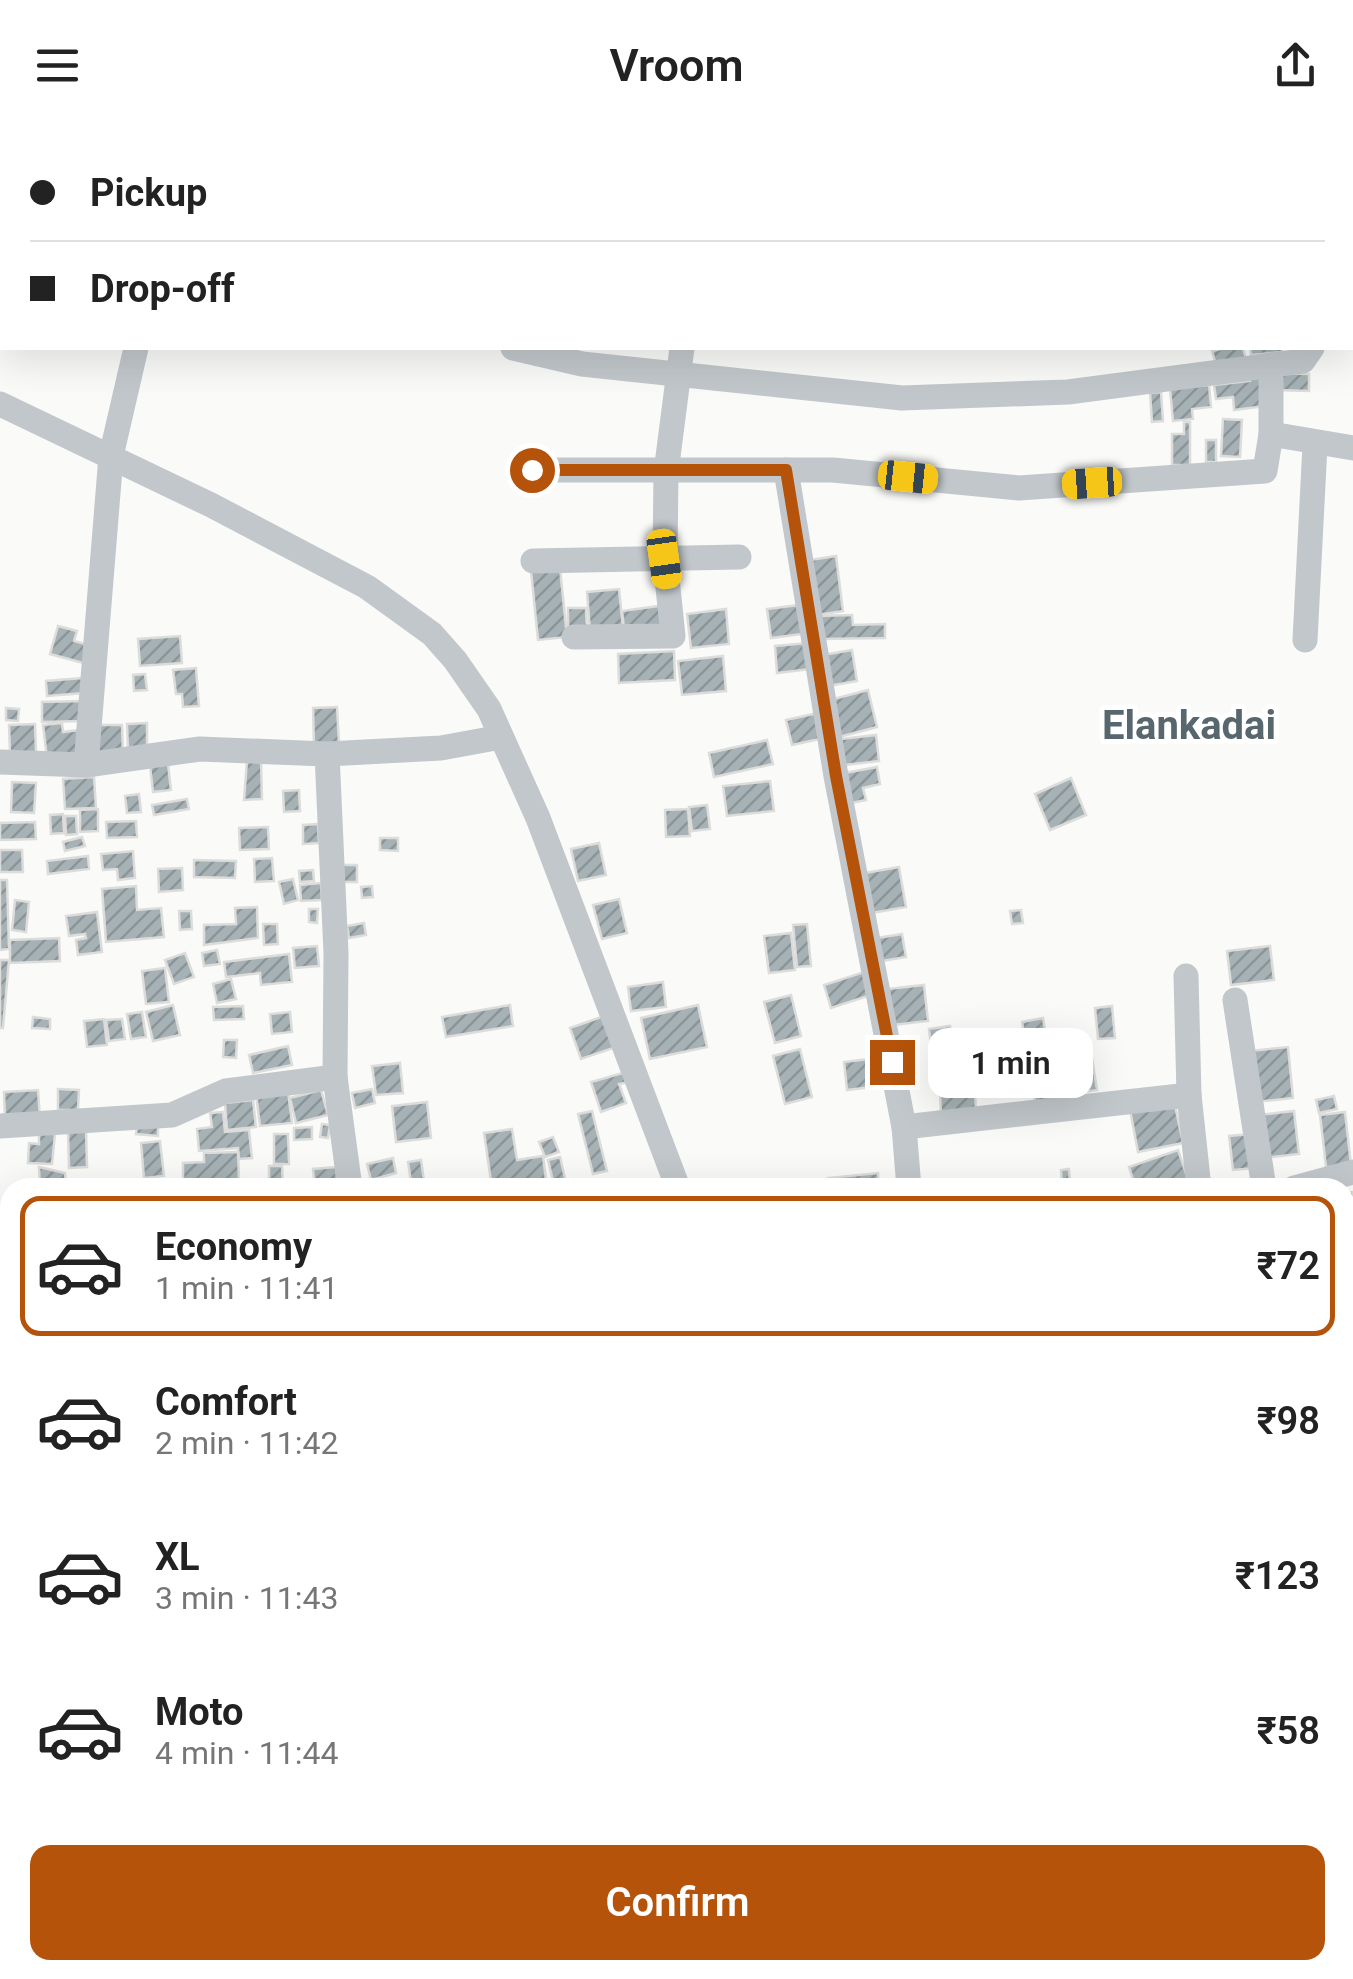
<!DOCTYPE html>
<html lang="en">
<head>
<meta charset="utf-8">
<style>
	:root { --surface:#fff; --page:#f6f6f6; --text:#222; --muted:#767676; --line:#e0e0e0; --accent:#b45309 }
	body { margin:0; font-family:Roboto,sans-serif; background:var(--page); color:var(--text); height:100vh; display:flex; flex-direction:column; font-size:38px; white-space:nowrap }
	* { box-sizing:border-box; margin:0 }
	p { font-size:32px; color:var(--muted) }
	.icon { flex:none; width:55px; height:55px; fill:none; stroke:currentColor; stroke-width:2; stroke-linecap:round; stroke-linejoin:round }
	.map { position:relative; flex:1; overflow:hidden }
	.sheet { position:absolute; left:0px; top:1048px; width:1355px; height:802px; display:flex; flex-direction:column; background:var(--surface); border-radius:30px 30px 0 0; box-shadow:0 10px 40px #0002 }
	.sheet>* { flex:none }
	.banner { position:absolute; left:0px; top:0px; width:1355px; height:220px; box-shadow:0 10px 40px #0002; display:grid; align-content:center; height:220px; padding:0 30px; background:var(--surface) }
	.end { position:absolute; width:45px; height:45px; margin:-22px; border:12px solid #b45309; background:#fff; box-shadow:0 0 0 5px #fff }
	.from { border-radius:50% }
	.bubble { position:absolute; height:70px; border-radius:20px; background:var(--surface); box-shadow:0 10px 40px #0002; font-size:32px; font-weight:600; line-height:70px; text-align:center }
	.car { position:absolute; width:30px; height:60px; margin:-30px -15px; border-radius:12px; box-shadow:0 0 8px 2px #0007; background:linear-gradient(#f5c518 24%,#345 0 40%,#f5c518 0 76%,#345 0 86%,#f5c518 0) }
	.banner b { display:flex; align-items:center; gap:35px; height:95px; font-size:38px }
	.banner b+b { border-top:2px solid var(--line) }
	.banner i { width:25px; height:25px; background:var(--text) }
	ul { padding:18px 0 0; list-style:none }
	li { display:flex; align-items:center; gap:30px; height:140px; margin:0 20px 15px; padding:0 10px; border:5px solid transparent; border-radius:20px }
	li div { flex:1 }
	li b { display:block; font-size:38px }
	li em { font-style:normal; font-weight:600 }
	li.current { border-color:var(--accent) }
	li>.icon { width:90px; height:90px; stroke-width:1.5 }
	.primary-button { display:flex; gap:20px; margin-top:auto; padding:20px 30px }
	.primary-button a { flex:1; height:115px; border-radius:20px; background:var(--accent); color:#fff; font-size:40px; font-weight:600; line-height:115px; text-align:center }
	header { display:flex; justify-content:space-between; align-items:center; height:130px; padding:0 30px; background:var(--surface); font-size:45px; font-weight:600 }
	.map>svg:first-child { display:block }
	.building { fill:url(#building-hatch); stroke:#dcdcda; stroke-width:2.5 }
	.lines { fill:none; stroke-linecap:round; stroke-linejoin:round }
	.minor { stroke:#c1c7ca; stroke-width:25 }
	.route { stroke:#b45309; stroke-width:12 }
	.labels { text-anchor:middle; stroke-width:10; stroke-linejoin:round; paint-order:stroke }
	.district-label { font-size:40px; font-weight:bold; fill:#58676d; stroke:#fff }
</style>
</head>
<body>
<header><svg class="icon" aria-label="menu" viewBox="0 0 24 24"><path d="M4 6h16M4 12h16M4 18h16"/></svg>Vroom<svg class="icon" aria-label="share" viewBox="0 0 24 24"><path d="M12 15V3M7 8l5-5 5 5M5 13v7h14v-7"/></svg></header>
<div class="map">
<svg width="1353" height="1849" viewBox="0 0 1353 1849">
	<defs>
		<pattern id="building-hatch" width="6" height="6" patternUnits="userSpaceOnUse" patternTransform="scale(2.5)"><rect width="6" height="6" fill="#a6b2b5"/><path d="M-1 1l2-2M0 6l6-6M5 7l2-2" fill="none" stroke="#8b9598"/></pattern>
	</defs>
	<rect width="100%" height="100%" fill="#fafaf8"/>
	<g class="building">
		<rect x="984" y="0" width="51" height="2"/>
		<rect x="1202" y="0" width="54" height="2"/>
		<path d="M1225,218h18l3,12 -29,8 -5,-17z"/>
		<path d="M1250,218h32v4l-31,3z"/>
		<path d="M1262,241l4,35 -32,4 -1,-13 -17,2 -2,-14 36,-4 -2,-9z"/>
		<path d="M1276,243l33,1v17l-33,-1z"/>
		<path d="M1209,255l2,22 -19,2 1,10 -20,2 -3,-32z"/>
		<path d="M1161,262l2,29 -11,1 -2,-29z"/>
		<path d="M1223,289l19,1 -2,37 -19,-1z"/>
		<path d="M1184,292h6v43h-18v-31h12z"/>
		<rect x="1206" y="310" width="10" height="22"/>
		<path d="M836,426l7,55 -26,4 -7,-55z"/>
		<path d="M560,438l7,69 -29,3 -7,-69z"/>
		<path d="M619,459l4,39 -33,3 -3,-39z"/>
		<path d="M666,475l4,26 -46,-2 -2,-18z"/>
		<path d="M799,475l3,29 -31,4 -4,-29z"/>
		<path d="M568,478h18l1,26 -19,1z"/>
		<path d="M726,479l3,35 -38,4 -4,-34z"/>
		<path d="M852,485l1,10 32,-1v14l-65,1 -1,-23z"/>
		<path d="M58,496l19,5 -3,10 18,5 -5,18 -37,-10z"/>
		<path d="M180,506l2,27 -42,3 -2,-27z"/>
		<path d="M808,513l3,26 -34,4 -2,-27z"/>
		<path d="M852,520l5,31 -29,5 -5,-31z"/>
		<path d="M674,521l1,29 -56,3 -1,-29z"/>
		<path d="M723,526l3,35 -44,4 -4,-34z"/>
		<path d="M196,538l3,38 -16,1 -1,-13h-6l-3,-24z"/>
		<path d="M145,544l2,16 -13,1 -1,-16z"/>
		<path d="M82,548l2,15 -37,3 -1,-15z"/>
		<path d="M868,560l9,37 -38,10 -9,-37z"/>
		<path d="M82,571v20l-40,1v-20z"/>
		<path d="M337,577l2,37 -25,1 -1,-37z"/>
		<path d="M6,578l13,1 -1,12 -12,-1z"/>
		<path d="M818,583l6,25 -32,7 -6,-25z"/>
		<path d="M62,593l1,9 16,-2 3,24 -35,4 -4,-33z"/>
		<path d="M147,593v26l-19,1 -1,-26z"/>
		<path d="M35,594l1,28 -26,1 -1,-28z"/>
		<path d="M97,595h25l1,29 -25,1z"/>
		<path d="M876,605l3,26 -35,4 -3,-26z"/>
		<path d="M767,610l6,24 -59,13 -5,-24z"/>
		<path d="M247,630h14l1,39 -18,1z"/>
		<path d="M168,634l3,26 -18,2 -3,-26z"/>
		<path d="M877,637l3,17 -17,4 3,12 -15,3 -6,-30z"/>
		<path d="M94,647l2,31 -31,1 -2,-30z"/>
		<path d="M1071,648l15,37 -36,15 -15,-36z"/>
		<path d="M770,651l4,30 -47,5 -4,-30z"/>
		<path d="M12,652l24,1 -2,30 -23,-1z"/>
		<path d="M299,660l1,21 -16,1 -1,-21z"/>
		<path d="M139,664l2,18 -14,1 -2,-17z"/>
		<path d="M187,669l2,10 -35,6 -2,-10z"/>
		<path d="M707,675l3,24 -18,2 -3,-24z"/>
		<path d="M98,679v22l-18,1v-22z"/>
		<path d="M688,679l2,27 -24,1 -1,-27z"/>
		<path d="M63,684l1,19 -13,1 -1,-19z"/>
		<path d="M65,686h11l1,18 -11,1z"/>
		<path d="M136,691l1,16 -30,1 -1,-16z"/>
		<path d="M35,692l1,17 -36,1v-17z"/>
		<path d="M318,694l1,19 -16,1v-19z"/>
		<path d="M268,697l1,22 -29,1 -1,-22z"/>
		<path d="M82,707l3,9 -20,5 -2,-9z"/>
		<path d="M380,708h18v13l-18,-1z"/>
		<path d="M599,713l7,32 -28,6 -7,-32z"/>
		<path d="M0,720h22l1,22h-23z"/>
		<path d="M133,721l2,27 -17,2 -1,-11 -14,1 -2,-16z"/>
		<path d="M88,726l1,13 -41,5 -1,-13z"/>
		<path d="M272,728l2,23 -19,1 -1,-23z"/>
		<path d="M194,730l42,1 -1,17 -41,-1z"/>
		<rect x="343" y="735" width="14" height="17"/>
		<path d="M899,737l7,40 -34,6 -7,-40z"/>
		<path d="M182,738l1,22 -24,2 -1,-23z"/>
		<path d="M313,740l1,11 -14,1 -1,-11z"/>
		<path d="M293,749l5,21 -14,4 -5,-22z"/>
		<path d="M0,750h7l2,69 -9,1z"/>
		<path d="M321,753l1,17 -21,1 -1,-16z"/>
		<path d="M136,756l1,24 24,-2 3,29 -58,5 -4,-53z"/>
		<path d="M372,756l1,11 -11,1 -1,-11z"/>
		<path d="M619,769l8,34 -25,6 -9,-34z"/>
		<path d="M15,770l14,2 -3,30 -14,-2z"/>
		<path d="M257,777l1,31 -54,7v-20l32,-1 -1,-16z"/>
		<path d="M309,779h9l-1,14 -8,-1z"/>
		<path d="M1021,780l2,13 -11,1 -2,-13z"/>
		<path d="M179,781h12l1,18 -12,1z"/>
		<path d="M97,782l5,40 -24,3 -2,-15 10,-2 -1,-4 -16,2 -3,-20z"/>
		<path d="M364,793l2,12 -17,3 -2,-12z"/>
		<path d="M263,794h14l1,20 -14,1z"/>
		<path d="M807,794l4,42 -14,1 -4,-42z"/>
		<path d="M791,803l4,37 -26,3 -5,-37z"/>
		<path d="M902,804l4,23 -24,4 -5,-23z"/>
		<path d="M59,808l1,23 -50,2v-23z"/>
		<path d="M317,816l2,20 -24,2 -2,-20z"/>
		<path d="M1270,816l4,34 -43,5 -4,-34z"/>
		<path d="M217,820l3,14 -16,2 -2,-13z"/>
		<path d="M185,823l9,24 -20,7 -9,-24z"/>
		<path d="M289,824l3,28 -31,3 -1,-12 -34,4 -2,-15z"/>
		<path d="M0,830h9l-6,68h-3z"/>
		<path d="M165,838l4,34 -23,2 -4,-33z"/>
		<path d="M867,841l7,23 -43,14 -7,-23z"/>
		<path d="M231,849l5,20 -19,4 -4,-19z"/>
		<path d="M663,852l3,25 -35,4 -3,-24z"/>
		<path d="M924,855l4,36 -36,4 -5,-36z"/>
		<path d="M791,865l10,41 -26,7 -11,-41z"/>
		<path d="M173,875l7,30 -27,6 -7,-29z"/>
		<path d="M510,875l3,21 -67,11 -4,-20z"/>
		<path d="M698,875l9,42 -57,12 -9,-41z"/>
		<path d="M243,876l1,13 -30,1 -1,-13z"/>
		<path d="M1112,876l3,32 -17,1 -3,-31z"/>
		<path d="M142,882l4,25 -15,2 -4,-25z"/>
		<path d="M290,882l2,20 -20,2 -2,-20z"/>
		<path d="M604,886l12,31 -35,12 -11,-31z"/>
		<path d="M33,887l17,2v10l-18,-1z"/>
		<path d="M1043,888l7,41 41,-7 6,38 -39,6 2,7 -24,4 -14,-85z"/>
		<path d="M104,889l3,26 -20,2 -3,-26z"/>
		<path d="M122,889l3,20 -16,2 -3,-21z"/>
		<path d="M950,896l5,38 -21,3 -5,-38z"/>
		<path d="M224,910h13l-1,18 -13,-1z"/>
		<path d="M288,916l4,19 -39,8 -4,-18z"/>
		<path d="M1288,917l5,51 -38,4 -6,-51z"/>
		<path d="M800,919l12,48 -27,7 -12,-48z"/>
		<path d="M885,927l3,28 -41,5 -3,-28z"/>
		<path d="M400,933l3,30 -27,2 -4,-29z"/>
		<path d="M974,938l2,46 -35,2 -2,-46z"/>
		<path d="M626,942l3,10 -10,2 7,19 -25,9 -10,-30z"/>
		<path d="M58,959l21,1 -1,20h-20z"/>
		<path d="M372,959l3,14 -20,5 -3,-15z"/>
		<path d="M38,960l2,29 -35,2 -1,-29z"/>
		<path d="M321,960l7,25 -32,8 -6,-25z"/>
		<path d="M288,961l4,32 -32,3 -4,-32z"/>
		<path d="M1334,966l3,13 -18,4 -3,-13z"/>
		<path d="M253,970l3,27 -29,3 -2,-27z"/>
		<path d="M1174,971l9,42 -45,9 -8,-42z"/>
		<path d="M427,972l4,36 -35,4 -4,-36z"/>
		<path d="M592,981l15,60 -14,3 -15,-60z"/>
		<path d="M1294,981l5,43 -37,4 -4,-43z"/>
		<path d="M223,982l2,20 24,-2 3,28 -13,1 -1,-11 -39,3 -2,-22 15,-2 -2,-14z"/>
		<path d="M1345,982l6,53 -25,2 -6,-52z"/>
		<path d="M322,994l8,1 -2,13 -8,-1z"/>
		<path d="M137,995l21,2v9l-22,-2z"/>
		<path d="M312,997v12l-18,1v-12z"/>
		<path d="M512,999l5,31 26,-4 4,32h-55l-8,-55z"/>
		<path d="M86,1000l1,37 -18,1 -1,-37z"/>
		<path d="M39,1003l16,1 -3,30 -24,-1 1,-20 10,1z"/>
		<path d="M274,1004h14l1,30h-15z"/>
		<path d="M1251,1004l4,34 -22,2 -4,-34z"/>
		<path d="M553,1007l6,15 -14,5 -6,-15z"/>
		<path d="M160,1011l4,35 -20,2 -3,-35z"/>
		<path d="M1178,1020l12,35 -26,3 -3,-9 -25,9 -7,-21z"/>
		<path d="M238,1022l1,27 -56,1v-17l21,-1v-9z"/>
		<path d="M560,1027l6,25 -12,3 -6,-25z"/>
		<path d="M393,1028l3,15 -25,7 -4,-16z"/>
		<path d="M421,1030l4,28h-13l-4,-26z"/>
		<path d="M269,1036h13l1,20h-14z"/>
		<path d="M39,1037l26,6 1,15h-26z"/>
		<path d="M336,1037l2,21h-23l-2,-19z"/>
		<path d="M1069,1039l1,13 -8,6 -1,-18z"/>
		<path d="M878,1043l1,15h-50l-1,-10z"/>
		<path d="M1042,1051v7h-34l-1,-4z"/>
		<path d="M1353,1062v23l-8,1v-23z"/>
		<path d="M10,1147v37h-4l-4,-36z"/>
		<path d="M10,1325v28l-4,1 -6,-27z"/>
		<path d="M1345,1532h8v34l-6,1z"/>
		<path d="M1353,1743v23l-8,1v-22z"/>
		<path d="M1345,1800l4,14 4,-1v19l-8,2z"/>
		<path d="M400,1840v9h-42v-8z"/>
		<rect x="561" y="1840" width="25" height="9"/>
		<rect x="657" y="1840" width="25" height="9"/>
		<rect x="688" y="1840" width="23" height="9"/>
		<path d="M818,1840h12l4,9h-16z"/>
		<path d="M900,1840h36l1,9h-71l-1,-4z"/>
		<path d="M980,1840h17l-4,9h-18z"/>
		<path d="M1177,1840h20l1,9h-20z"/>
		<path d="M1207,1840h21l1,9h-21z"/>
		<path d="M1258,1840h43l-11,5 2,4h-29z"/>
	</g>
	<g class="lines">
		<g class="minor">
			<path d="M195,0l27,2"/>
			<path d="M159,2l17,-2"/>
			<path d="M713,2l1,-2"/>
			<path d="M837,2v-2"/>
			<path d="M1169,2v-2"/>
			<path d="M1352,32h1"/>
			<path d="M0,122h2"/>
			<path d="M1352,183h1"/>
			<path d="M513,218l69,16 320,34 166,-6 235,-31 9,-13"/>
			<path d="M0,274l211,101 156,82 65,47 23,26 34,49 49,109 140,370"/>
			<path d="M1271,304l82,14"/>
			<path d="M532,340h301l186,18 246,-17 6,-37v-69"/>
			<path d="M786,340l50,306 68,351 5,61"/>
			<path d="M533,431l206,-4"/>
			<path d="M574,507l99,-1 -8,-77 1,-87 16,-124"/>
			<path d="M1305,510l10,-195"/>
			<path d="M327,624l114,-6 60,-11"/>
			<path d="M0,632l86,3 114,-16 127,5 9,199 -1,124 15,111"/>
			<path d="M86,635l25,-309 25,-108"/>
			<path d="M1186,846l3,119 10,93"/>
			<path d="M1235,870l29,188"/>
			<path d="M0,996l172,-11 54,-24 109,-14"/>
			<path d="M904,997l285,-32"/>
			<path d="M1294,1058l59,-16"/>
			<path d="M1345,1280l8,74"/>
			<path d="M1345,1483l8,-49"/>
			<path d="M0,1487l7,4 3,16"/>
			<path d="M0,1634l10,-3"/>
			<path d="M1345,1675l8,-2"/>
			<path d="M93,1840v9"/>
			<path d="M304,1840l1,9"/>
			<path d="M405,1840l1,9"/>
			<path d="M719,1840l1,9"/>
			<path d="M841,1840l4,9"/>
			<path d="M1244,1840l4,9"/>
			<path d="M956,1849l3,-9"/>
		</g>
	</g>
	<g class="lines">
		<path class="route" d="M532,340h254l50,306 56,286"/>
	</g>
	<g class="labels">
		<g class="district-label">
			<text x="1189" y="609">Elankadai</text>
		</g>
	</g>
</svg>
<i class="end from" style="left:532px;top:340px"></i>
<i class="end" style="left:892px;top:932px"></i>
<div class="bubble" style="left:928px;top:898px;width:165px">1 min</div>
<i class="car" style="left:908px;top:347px;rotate:96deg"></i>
<i class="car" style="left:1092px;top:353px;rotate:266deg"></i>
<i class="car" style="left:664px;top:429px;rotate:172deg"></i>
<div class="banner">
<b><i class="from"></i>Pickup</b>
<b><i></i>Drop-off</b>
</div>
<section class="sheet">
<ul>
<li class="current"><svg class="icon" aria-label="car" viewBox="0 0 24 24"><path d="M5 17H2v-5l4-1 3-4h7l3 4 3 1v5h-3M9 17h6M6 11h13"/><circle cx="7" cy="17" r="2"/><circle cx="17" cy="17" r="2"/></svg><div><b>Economy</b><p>1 min · 11:41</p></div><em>₹72</em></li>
<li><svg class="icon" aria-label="car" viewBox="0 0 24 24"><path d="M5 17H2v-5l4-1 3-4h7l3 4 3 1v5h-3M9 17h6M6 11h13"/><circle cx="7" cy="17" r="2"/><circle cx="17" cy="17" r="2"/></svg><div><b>Comfort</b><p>2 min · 11:42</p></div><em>₹98</em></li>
<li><svg class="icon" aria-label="car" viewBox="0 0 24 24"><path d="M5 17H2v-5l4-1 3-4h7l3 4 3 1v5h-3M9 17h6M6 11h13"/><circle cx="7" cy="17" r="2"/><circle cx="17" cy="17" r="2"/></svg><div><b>XL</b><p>3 min · 11:43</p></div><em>₹123</em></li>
<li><svg class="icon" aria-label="car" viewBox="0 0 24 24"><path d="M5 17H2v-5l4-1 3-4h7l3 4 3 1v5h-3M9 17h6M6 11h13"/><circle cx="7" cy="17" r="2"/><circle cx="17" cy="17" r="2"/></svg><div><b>Moto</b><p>4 min · 11:44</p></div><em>₹58</em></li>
</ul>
<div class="primary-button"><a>Confirm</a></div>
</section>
</div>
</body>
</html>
